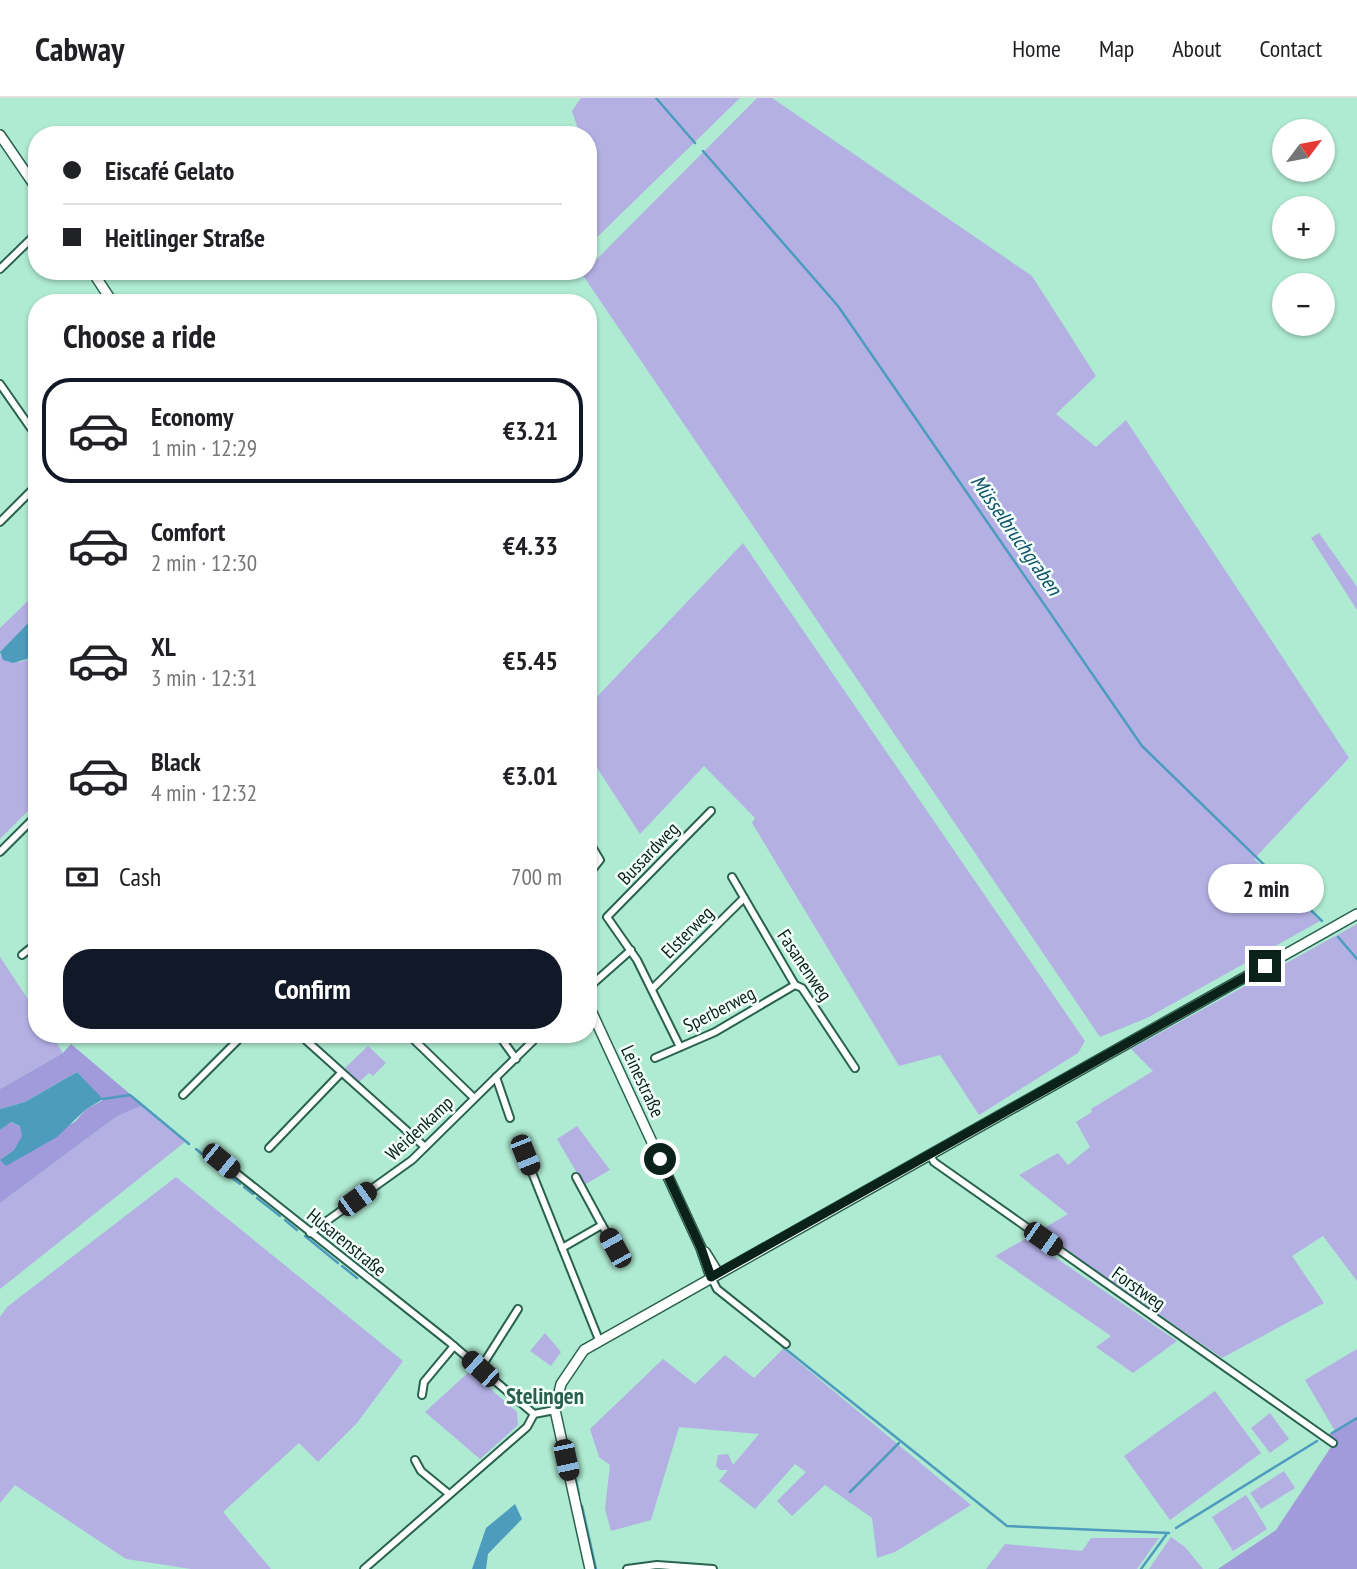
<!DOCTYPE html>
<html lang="en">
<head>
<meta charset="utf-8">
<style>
	:root { --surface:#fff; --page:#f2f2f2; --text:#202124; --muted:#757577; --line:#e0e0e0; --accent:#111827 }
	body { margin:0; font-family:"PT Sans Narrow",sans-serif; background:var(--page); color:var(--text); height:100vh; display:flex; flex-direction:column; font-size:26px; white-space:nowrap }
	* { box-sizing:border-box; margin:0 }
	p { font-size:23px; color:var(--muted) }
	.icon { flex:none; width:38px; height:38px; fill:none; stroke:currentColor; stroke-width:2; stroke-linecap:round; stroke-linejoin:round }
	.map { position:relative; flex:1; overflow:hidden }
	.details { position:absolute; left:28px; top:196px; width:569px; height:749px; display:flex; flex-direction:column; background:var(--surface); border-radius:28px; box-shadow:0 2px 5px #0004 }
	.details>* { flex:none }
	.guide { position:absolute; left:28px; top:28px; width:569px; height:154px; border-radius:28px; box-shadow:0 2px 5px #0004; display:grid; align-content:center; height:154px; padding:0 35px; background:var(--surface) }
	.needle { width:46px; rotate:58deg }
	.fabs { position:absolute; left:1272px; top:21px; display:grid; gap:14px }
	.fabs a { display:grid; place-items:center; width:63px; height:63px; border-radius:50%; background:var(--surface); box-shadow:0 2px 5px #0004; font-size:35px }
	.end { position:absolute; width:32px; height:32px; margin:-16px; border:9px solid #0a221a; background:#fff; box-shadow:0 0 0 4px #fff }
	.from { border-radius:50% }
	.bubble { position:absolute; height:49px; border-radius:24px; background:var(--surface); box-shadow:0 2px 5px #0004; font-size:23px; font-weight:600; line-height:49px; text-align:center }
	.car { position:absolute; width:21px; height:42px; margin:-21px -10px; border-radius:9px; box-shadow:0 0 5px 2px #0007; background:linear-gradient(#222 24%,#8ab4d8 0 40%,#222 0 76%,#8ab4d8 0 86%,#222 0) }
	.guide b { display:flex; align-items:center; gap:24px; height:66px; font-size:26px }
	.guide b+b { border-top:2px solid var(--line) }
	.guide i { width:18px; height:18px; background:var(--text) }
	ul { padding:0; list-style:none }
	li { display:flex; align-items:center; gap:21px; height:105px; margin:0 14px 10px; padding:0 21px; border:4px solid transparent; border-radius:28px }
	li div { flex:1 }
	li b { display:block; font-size:26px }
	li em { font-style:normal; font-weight:600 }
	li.current { border-color:var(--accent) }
	li>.icon { width:63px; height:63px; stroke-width:1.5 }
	h2 { padding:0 35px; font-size:32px; line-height:84px }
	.pay { display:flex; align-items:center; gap:18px; height:77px; padding:0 35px; font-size:26px }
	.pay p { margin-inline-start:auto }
	.action { display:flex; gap:14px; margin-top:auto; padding:14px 35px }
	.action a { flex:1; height:80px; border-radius:28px; background:var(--accent); color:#fff; font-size:28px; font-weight:600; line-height:80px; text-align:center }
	header { display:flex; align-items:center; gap:42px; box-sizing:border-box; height:98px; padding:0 35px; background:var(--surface); border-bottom:2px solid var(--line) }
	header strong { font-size:33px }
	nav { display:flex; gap:38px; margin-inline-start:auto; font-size:24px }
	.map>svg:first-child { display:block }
	.green { fill:#b4b0e4 }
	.forest { fill:#a19bdb }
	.water { fill:#4d9cbe }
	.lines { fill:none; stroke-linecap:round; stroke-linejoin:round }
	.stream { stroke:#4d9cbe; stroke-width:2.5 }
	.street-casing { stroke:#29624e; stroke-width:10 }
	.secondary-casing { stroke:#29624e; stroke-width:12 }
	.street { stroke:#fff; stroke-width:6 }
	.secondary { stroke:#fff; stroke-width:9 }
	.route { stroke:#0a221a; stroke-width:9 }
	.labels { text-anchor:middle; stroke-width:5; stroke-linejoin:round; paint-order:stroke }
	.street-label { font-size:19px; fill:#0a221a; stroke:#f3fffa }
	.water-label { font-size:21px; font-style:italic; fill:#10526a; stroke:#f3fffa }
	.quarter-label { font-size:23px; font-weight:bold; fill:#27604d; stroke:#f3fffa }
</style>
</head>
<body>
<header>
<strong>Cabway</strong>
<nav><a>Home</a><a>Map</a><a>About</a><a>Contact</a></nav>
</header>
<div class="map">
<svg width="1357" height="1471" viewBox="0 0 1357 1471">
	<rect width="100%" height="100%" fill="#afead2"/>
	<g class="green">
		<path d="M581,0h159l-152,148v-111h-8l-8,-24z"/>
		<path d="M757,0h15l260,178 64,100 -40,38 40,33 30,-27 223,338 -95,101 66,62 -173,97 -47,19 -518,-763z"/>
		<path d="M1319,435l38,54v23l-46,-72z"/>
		<path d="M743,445l342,498 -7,12 -99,62 -39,-60 -41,11 -147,-243 3,-5 -51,-52 -64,68 -52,-80v-57l5,4z"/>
		<path d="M37,494v22l-37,38v-24z"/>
		<path d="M0,556c8,14 24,7 37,2v146l-37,37z"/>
		<path d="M1357,826v357l-34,-45 -31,20 32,47 -102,55 -183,-127 29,-17 -49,-39 39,-22 10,12 22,-18 -14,-25 16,-10 -1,-3 62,-38 -22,-22z"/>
		<path d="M0,859l37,56v21h14l12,19 -63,36z"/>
		<path d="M368,948l18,17 -13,13 -4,-3 -10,9 -14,-14z"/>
		<path d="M143,1007l42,37 -185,147v-86l116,-86z"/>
		<path d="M577,1028l33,44 -26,15 -27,-46z"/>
		<path d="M176,1079l227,184 -46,62 -39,39 -19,-19 -76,69 48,57h-80l-65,-10 -111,-74 -15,18v-186l7,-10z"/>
		<path d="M1027,1140l150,103 -44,32 -37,-26 15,-11 -116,-80z"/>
		<path d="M545,1235l16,19 -10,14 -21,-15z"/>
		<path d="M783,1251l188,156 -76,47 -18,6 -5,-40 -47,-33 -33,31 -15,-15 29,-29 -11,-8 -40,45 -36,-28 9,-11h-8l-4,-4 2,-11 10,-1 5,11 26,-31 -80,-7 -28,93 -40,11 -6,-22 5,-44 -11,-8 -9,-28 73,-70 32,25 30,-29 29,23z"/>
		<path d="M1357,1251v68l-22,14 -30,-51z"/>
		<path d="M470,1273l47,41 1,13 -38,34 -55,-47z"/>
		<path d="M1215,1293l46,62 -91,67 -46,-64z"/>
		<path d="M1270,1315l19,26 -19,14 -19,-25z"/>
		<path d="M1284,1373l11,17 -34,21 -11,-16z"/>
		<path d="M1246,1397l21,34 -34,22 -21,-34z"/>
		<path d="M1171,1439l14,10 18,22h-54z"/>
		<path d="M1091,1440h68l-22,31h-151l19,-25 77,7z"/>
	</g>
	<g class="forest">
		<path d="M71,946l72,61 -27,12 -116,86v-73l10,-8 10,4 3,10 -9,14 -14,10 75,-38 10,-12 18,-10 -26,-28 -52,30 -25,7v-20l63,-36z"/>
		<path d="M1357,1319v152h-139l58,-39 59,-89 -6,-7z"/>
	</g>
	<g class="water">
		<path d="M37,516v42l-24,7 -10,-3 -3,-8z"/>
		<path d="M77,974l26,27 -18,11 -28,27 -51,29 -6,-6 14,-10 8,-14 -2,-10 -9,-4 -11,8v-21l25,-7z"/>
		<path d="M515,1406l7,15 -34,35 -2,15h-14l14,-41z"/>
	</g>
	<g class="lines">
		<g class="stream">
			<path d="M656,0l39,45"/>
			<path d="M703,53l135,155 304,440 180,175"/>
			<path d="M1338,839l19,22"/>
			<path d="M103,1001l27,-4 59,49"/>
			<path d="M196,1051l15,12"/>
			<path d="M226,1075l14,11"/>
			<path d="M244,1089l9,7"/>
			<path d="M257,1100l23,18"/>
			<path d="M285,1122l12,10"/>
			<path d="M305,1138l33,27"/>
			<path d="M342,1168l15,12"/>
			<path d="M783,1249l224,179 162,7"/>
			<path d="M1332,1335l25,-15"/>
			<path d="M576,1382l3,15"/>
			<path d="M850,1394l49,-49"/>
			<path d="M582,1408l14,63"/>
			<path d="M1176,1430l141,-87"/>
			<path d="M1141,1471l25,-34"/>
		</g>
		<defs>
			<g id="street">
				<path d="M0,171l37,-36"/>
				<path d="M0,286l37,53"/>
				<path d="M0,424l37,-37"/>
				<path d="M588,742l12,20 -12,15"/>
				<path d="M0,754l37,-37"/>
				<path d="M732,779l63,108 7,3 53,80"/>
				<path d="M22,857l15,-12"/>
				<path d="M588,890l43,-38"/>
				<path d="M652,891l92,-91"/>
				<path d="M299,936l126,113"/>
				<path d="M408,936l66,64"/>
				<path d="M498,936l18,25"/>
				<path d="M680,949l-43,-87 -30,-43 104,-106"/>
				<path d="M655,960l60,-26 80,-47"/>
				<path d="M496,979l14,41"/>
				<path d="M183,997l61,-61"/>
				<path d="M269,1050l72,-75"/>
				<path d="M525,1057l74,185"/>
				<path d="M930,1057l4,7 399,281"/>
				<path d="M221,1063l227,180 86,73"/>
				<path d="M602,1127l13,23"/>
				<path d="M310,1135l102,-73 128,-126"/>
				<path d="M562,1150l40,-23 -26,-48"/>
				<path d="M711,1179l6,12 69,55"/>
				<path d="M480,1271l38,-60"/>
				<path d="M422,1297l2,-13 30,-36"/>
				<path d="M415,1362l6,11 28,23"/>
				<path d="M364,1471l163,-142 7,-13 21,-4"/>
				<path d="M627,1471l30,-4 56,4"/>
			</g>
			<g id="secondary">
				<path d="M0,37l37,54"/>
				<path d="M92,173l21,32"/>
				<path d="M588,906l113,244 10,29"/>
				<path d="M705,1154l13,21"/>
				<path d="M590,1471l-35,-159 6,-26 23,-34 773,-436"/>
			</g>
		</defs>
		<use href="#street" class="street-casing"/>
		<use href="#secondary" class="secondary-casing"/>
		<use href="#street" class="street"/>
		<use href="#secondary" class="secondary"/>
	</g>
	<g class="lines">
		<path class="route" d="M660,1061l41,89 10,29 554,-311"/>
	</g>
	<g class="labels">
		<g class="street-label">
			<text transform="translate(648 755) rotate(-46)" y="7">Bussardweg</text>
			<text transform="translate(687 834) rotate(-45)" y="7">Elsterweg</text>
			<text transform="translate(805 867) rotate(56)" y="7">Fasanenweg</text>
			<text transform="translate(719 911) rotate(-27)" y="7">Sperberweg</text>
			<text transform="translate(643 983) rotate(65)" y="7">Leinestraße</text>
			<text transform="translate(419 1030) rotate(-43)" y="7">Weidenkamp</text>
			<text transform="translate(347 1144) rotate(39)" y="7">Husarenstraße</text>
			<text transform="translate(1139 1190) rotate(35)" y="7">Forstweg</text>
		</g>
		<g class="water-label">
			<text transform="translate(1016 437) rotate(55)" y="7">Müsselbruchgraben</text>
		</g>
		<g class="quarter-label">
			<text x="545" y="1306">Stelingen</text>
		</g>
	</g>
</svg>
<div class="fabs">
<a><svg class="needle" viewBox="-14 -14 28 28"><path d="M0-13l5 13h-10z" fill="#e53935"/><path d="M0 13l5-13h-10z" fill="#757577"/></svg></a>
<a>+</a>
<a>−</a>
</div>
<i class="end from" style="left:660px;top:1061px"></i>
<i class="end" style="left:1265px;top:868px"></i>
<div class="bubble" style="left:1208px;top:766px;width:116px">2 min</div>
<i class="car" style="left:525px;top:1057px;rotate:158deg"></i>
<i class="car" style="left:221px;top:1063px;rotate:129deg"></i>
<i class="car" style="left:357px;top:1101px;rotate:54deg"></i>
<i class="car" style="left:1043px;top:1141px;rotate:125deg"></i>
<i class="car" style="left:615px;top:1150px;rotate:331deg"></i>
<i class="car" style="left:480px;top:1271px;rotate:312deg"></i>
<i class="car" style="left:566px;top:1362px;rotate:168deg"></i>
<div class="guide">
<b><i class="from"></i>Eiscafé Gelato</b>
<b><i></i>Heitlinger Straße</b>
</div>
<section class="details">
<h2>Choose a ride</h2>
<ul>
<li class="current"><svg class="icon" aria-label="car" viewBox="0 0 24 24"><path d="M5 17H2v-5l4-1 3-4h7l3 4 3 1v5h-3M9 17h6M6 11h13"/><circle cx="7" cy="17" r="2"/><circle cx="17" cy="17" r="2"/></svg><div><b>Economy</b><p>1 min · 12:29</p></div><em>€3.21</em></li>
<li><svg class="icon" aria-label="car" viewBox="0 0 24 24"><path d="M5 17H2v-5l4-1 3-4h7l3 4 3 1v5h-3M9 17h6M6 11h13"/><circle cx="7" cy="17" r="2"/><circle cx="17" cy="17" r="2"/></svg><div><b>Comfort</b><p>2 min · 12:30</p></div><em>€4.33</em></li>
<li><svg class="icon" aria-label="car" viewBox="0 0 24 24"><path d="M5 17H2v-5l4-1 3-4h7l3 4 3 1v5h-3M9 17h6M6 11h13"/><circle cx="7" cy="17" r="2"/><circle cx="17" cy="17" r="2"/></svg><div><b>XL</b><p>3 min · 12:31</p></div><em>€5.45</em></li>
<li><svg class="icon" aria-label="car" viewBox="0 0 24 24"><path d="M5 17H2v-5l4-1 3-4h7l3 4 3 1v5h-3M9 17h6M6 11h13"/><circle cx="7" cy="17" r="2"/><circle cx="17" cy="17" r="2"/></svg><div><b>Black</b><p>4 min · 12:32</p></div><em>€3.01</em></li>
</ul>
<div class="pay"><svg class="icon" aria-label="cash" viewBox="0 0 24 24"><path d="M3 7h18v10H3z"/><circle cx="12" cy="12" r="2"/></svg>Cash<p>700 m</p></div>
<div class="action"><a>Confirm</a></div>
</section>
</div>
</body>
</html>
